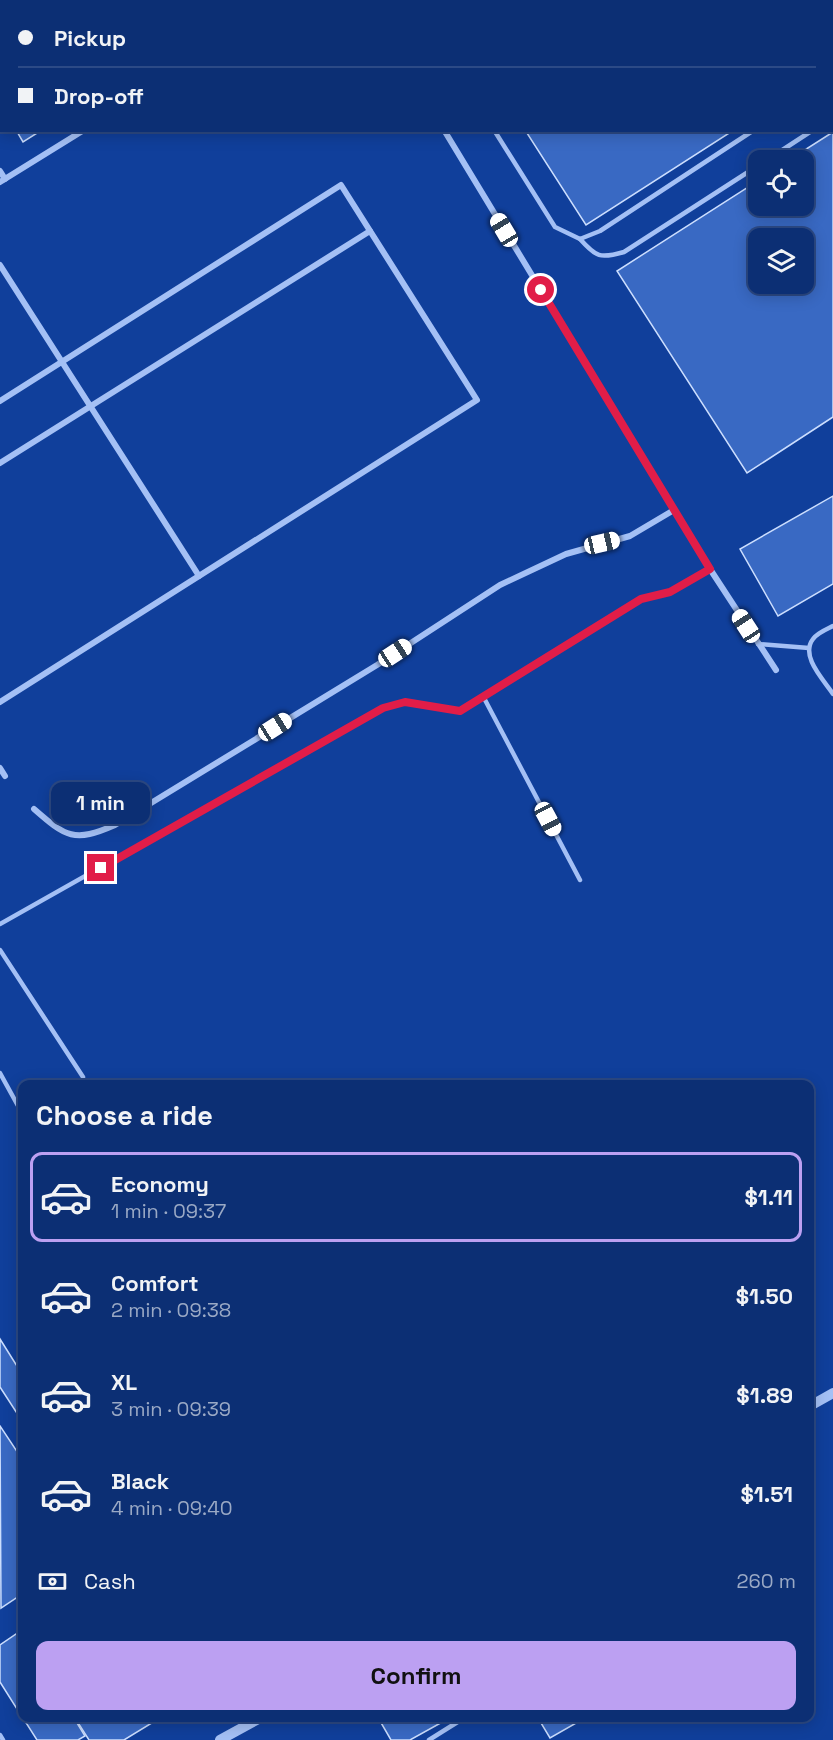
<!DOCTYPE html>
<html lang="en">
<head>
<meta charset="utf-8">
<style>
	:root { --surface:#0c2f74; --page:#1a3b7c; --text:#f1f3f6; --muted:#9aa9c5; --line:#2c4a86; --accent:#bca0f2 }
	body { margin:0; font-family:"Space Grotesk",sans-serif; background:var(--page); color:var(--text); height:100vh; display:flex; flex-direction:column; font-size:22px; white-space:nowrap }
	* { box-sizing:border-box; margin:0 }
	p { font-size:20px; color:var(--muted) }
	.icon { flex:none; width:33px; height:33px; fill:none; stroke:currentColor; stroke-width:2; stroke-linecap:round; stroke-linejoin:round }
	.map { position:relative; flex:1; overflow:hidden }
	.drawer { position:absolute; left:18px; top:1080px; width:796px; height:642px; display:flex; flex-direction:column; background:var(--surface); border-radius:12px; box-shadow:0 3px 15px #0003,0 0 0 2px var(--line) }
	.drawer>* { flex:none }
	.hud { position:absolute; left:0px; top:0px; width:834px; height:132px; box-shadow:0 3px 15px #0003,0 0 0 2px var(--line); display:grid; align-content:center; height:132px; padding:0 18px; background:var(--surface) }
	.tools { position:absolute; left:748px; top:150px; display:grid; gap:12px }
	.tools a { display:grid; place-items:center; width:66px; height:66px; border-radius:12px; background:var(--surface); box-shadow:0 3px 15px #0003,0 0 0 2px var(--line); font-size:30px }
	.end { position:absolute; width:27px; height:27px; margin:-14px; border:8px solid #e11d48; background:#fff; box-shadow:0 0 0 3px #fff }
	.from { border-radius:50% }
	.bubble { position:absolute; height:42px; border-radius:12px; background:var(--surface); box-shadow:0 3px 15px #0003,0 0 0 2px var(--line); font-size:20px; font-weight:600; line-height:42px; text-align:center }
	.car { position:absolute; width:18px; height:36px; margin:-18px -9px; border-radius:8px; box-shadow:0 0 4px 2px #0007; background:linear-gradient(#fff 24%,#345 0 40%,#fff 0 76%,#345 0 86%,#fff 0) }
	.hud b { display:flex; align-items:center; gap:21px; height:57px; font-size:22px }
	.hud b+b { border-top:2px solid var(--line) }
	.hud i { width:15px; height:15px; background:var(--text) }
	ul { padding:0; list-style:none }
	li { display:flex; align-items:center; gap:18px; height:90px; margin:0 12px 9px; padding:0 6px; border:3px solid transparent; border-radius:12px }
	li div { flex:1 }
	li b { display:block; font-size:22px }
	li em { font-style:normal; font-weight:600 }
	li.current { border-color:var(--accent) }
	li>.icon { width:54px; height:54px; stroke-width:1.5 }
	h2 { padding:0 18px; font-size:27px; line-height:72px }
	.pay { display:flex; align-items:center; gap:15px; height:66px; padding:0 18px; font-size:22px }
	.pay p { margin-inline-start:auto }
	.action { display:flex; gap:12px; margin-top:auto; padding:12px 18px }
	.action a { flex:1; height:69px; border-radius:12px; background:var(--accent); color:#111; font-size:24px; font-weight:600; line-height:69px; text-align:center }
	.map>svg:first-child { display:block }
	.building { fill:#3969c3; stroke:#ccdefe; stroke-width:1.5; fill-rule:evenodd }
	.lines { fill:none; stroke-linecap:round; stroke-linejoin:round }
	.service { stroke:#a4c0f5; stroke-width:4.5 }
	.minor { stroke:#a4c0f5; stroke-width:6 }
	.tertiary { stroke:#a4c0f5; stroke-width:10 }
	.route { stroke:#e11d48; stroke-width:8 }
</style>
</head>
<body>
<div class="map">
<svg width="833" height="1740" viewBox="0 0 833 1740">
	<rect width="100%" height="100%" fill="#103f9b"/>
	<g class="building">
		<path d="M59,0h83l-85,2z"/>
		<path d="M149,0h82l-85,2z"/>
		<path d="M510,0h323v67l-1,-65h-325z"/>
		<path d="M2,35v62l-2,-3z"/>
		<path d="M16,130h26l-19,12z"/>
		<path d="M525,130h209l-148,95z"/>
		<path d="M833,132v285l-86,56 -130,-202 142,-91v26h45v-46h-15zM759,238h45v46h-45z"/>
		<path d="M833,496v88l-55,32 -38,-67z"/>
		<path d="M0,1339l22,35v47l-22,-34z"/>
		<path d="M0,1426l22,33v135l-21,14z"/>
		<path d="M22,1630v87l-22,-35v-37z"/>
		<path d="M23,1718h51l11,18 -7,4h-41z"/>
		<path d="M75,1718h85l-36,22h-35z"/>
		<path d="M386,1718h58l2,2 -36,20h-19l-11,-19z"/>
		<path d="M538,1718h47l-35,20z"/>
	</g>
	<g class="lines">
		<g class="service">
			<path d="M467,2l2,-2"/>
			<path d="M832,80l1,-1"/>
			<path d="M832,118h1"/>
			<path d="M494,130l61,97 25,12 20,-8 154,-101"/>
			<path d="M767,160l46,-30"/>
			<path d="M580,239c16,18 20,20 44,13l135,-87"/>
			<path d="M833,626c-6,3 -16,7 -20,13 -13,17 10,40 20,55"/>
			<path d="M758,644l51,4"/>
			<path d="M484,698l96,182"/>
			<path d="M0,924l383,-216 22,-6 55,9 181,-112 29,-7 40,-23"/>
			<path d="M0,950l83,127"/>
			<path d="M0,1073l22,40"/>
			<path d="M0,1735l3,5"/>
			<path d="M429,1740l35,-22"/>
		</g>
		<g class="minor">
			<path d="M365,0l1,2"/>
			<path d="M10,2l2,-2"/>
			<path d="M294,2l3,-2"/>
			<path d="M0,8l2,-1"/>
			<path d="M444,130l266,439 66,101"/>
			<path d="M0,171l5,8"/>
			<path d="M0,182l84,-52"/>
			<path d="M0,265l199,311"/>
			<path d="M0,401l341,-216 136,215 -477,302"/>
			<path d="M0,463l370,-232"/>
			<path d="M0,768l5,8"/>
			<path d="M34,809c32,28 40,34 81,16l262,-160 123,-80 66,-31 64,-18 44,-26"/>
		</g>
		<g class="tertiary">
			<path d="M810,1406l23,-13"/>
			<path d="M220,1740l40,-22"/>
		</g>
	</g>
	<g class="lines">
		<path class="route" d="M101,868l282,-160 22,-6 55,9 181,-112 29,-7 40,-23 -169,-279"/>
	</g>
</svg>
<div class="tools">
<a><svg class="icon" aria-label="locate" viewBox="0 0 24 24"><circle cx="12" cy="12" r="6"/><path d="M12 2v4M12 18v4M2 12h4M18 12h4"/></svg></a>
<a><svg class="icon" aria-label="layers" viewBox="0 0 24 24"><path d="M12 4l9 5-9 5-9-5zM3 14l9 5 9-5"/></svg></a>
</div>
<i class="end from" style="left:541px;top:290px"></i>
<i class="end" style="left:101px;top:868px"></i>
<div class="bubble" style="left:51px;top:782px;width:99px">1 min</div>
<i class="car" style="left:504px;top:230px;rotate:329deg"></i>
<i class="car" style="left:602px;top:543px;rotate:77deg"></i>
<i class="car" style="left:746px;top:626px;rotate:327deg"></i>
<i class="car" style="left:395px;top:653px;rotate:57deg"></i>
<i class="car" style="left:275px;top:727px;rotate:58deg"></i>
<i class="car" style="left:548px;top:819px;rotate:152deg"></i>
<div class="hud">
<b><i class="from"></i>Pickup</b>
<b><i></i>Drop-off</b>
</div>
<section class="drawer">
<h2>Choose a ride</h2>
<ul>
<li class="current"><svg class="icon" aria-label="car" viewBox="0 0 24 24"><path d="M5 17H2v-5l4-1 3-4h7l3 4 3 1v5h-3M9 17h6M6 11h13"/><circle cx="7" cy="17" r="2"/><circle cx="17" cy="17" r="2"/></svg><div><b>Economy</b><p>1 min · 09:37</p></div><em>$1.11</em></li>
<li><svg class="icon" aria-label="car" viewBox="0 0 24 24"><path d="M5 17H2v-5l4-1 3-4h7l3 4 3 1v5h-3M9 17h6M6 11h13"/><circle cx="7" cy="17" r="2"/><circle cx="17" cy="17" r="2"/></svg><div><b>Comfort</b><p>2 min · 09:38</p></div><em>$1.50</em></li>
<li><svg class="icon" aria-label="car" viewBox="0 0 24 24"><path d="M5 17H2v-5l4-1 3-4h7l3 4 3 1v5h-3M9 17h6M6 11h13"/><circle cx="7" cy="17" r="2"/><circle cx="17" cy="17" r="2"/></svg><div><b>XL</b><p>3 min · 09:39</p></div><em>$1.89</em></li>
<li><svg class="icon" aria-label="car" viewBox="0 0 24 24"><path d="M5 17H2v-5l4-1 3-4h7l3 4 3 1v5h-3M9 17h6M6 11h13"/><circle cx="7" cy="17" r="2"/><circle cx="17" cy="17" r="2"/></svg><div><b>Black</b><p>4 min · 09:40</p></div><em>$1.51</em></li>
</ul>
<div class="pay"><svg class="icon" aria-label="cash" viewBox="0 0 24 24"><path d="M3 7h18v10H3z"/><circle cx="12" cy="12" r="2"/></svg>Cash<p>260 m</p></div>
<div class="action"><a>Confirm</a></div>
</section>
</div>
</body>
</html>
